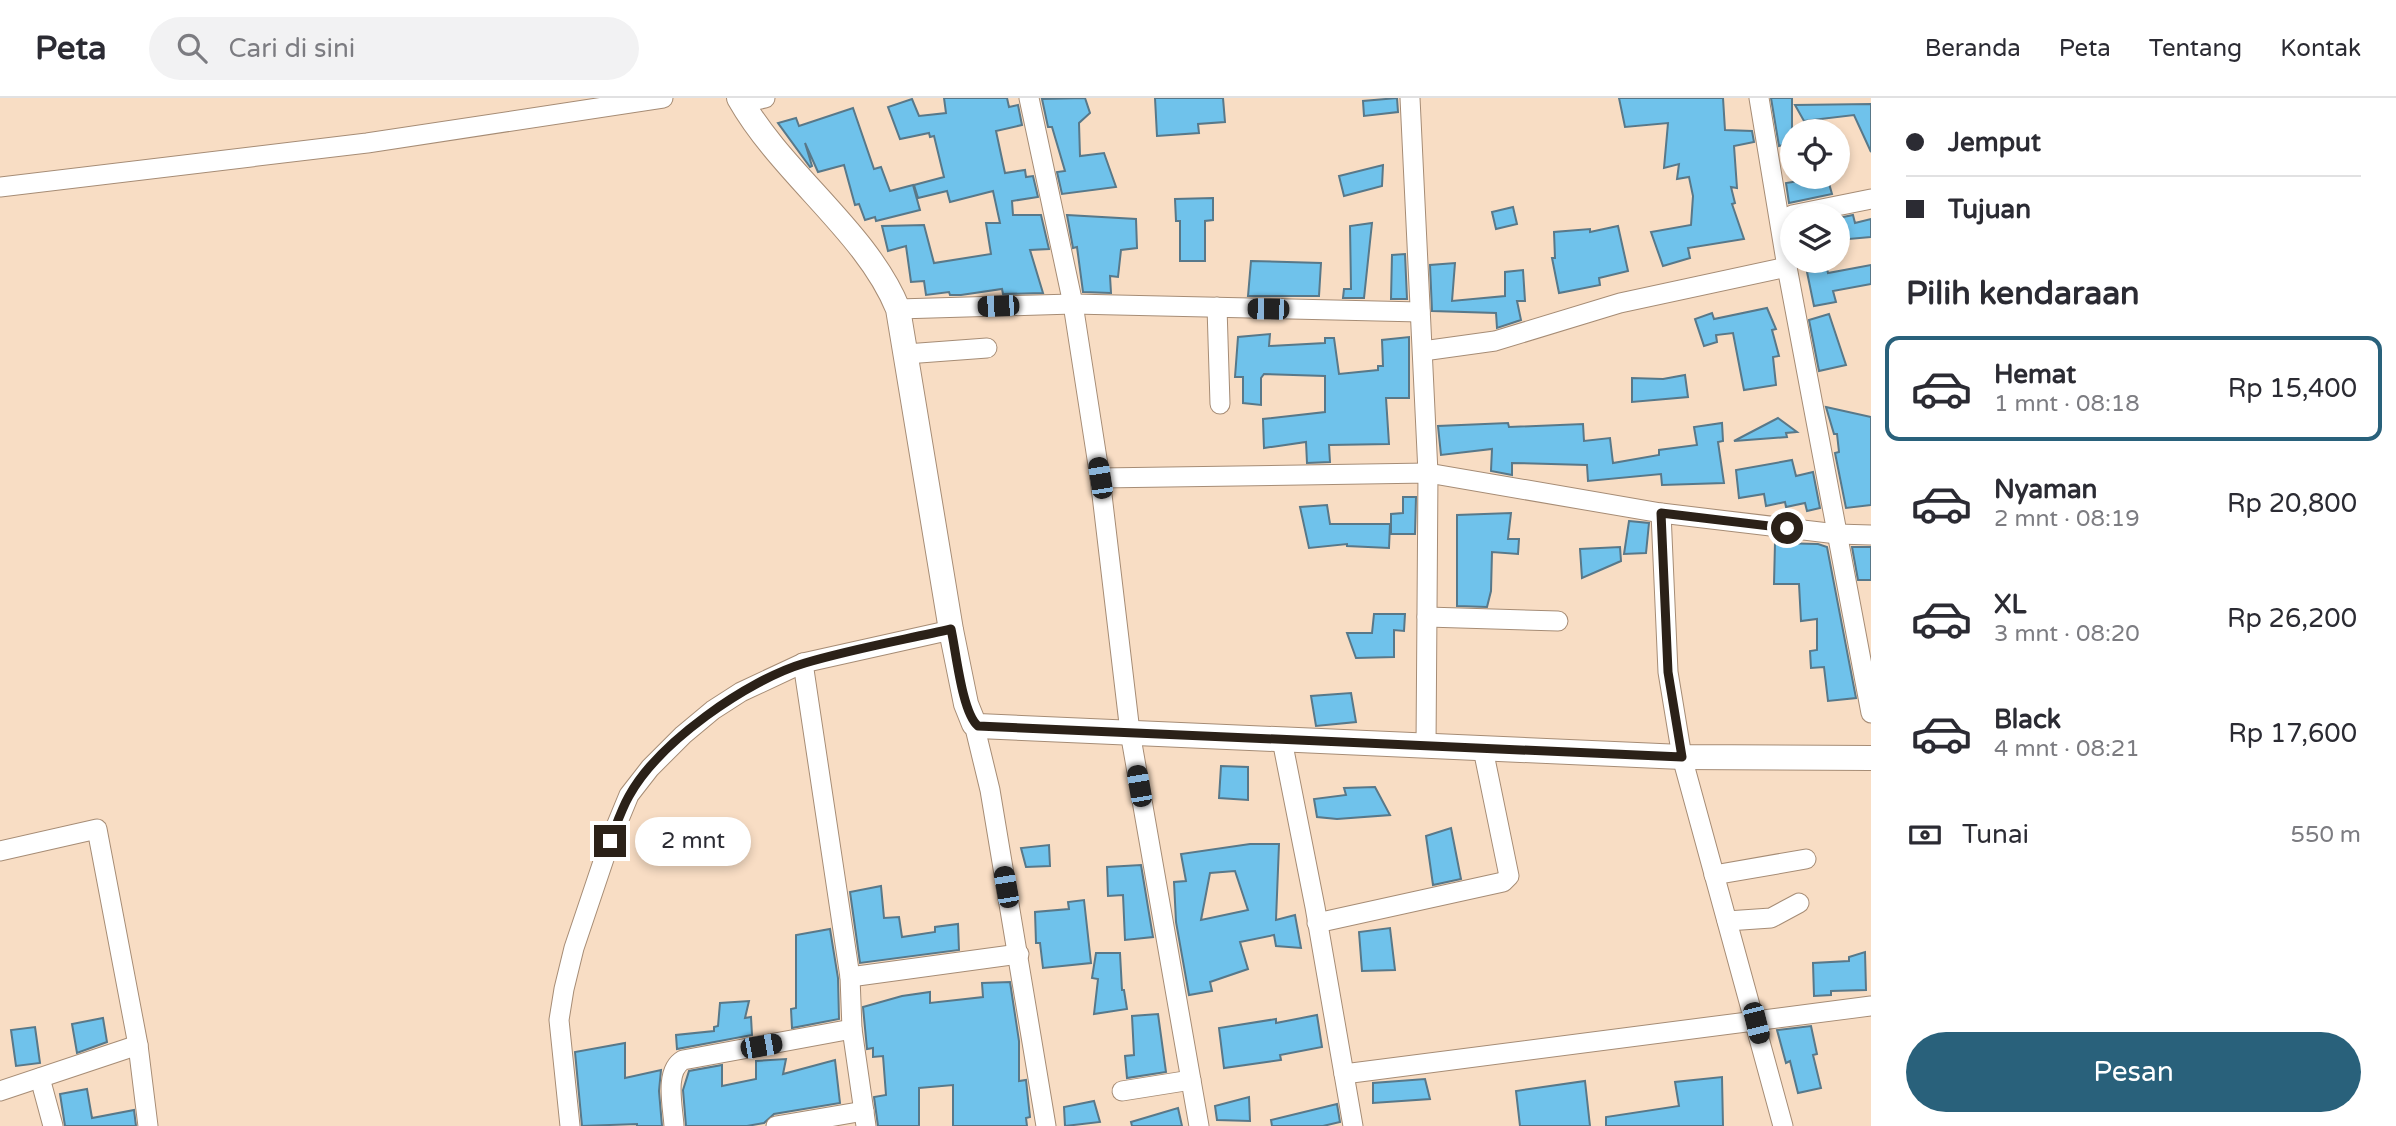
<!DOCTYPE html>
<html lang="id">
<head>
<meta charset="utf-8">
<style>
	:root { --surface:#fff; --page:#f2f2f3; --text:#2b2b33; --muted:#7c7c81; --line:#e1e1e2; --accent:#29617b }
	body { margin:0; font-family:"Varela Round",sans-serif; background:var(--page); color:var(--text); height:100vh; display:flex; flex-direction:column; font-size:26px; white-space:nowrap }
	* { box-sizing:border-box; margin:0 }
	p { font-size:23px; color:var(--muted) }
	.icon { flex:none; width:38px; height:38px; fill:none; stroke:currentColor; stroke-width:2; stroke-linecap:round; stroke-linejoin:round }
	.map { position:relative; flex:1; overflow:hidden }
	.details { display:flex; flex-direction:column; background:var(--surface); width:525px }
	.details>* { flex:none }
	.top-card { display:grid; align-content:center; height:154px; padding:0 35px; background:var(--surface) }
	.fabs { position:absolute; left:1780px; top:21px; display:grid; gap:14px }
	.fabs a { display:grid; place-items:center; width:70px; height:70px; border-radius:50%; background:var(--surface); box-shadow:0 4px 10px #0003; font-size:35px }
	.end { position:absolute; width:32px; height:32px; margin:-16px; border:9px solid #2b2118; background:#fff; box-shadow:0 0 0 4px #fff }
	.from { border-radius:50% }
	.bubble { position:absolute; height:49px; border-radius:24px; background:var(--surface); box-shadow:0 4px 10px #0003; font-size:23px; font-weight:600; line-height:49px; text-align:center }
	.car { position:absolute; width:21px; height:42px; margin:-21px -10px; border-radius:9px; box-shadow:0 0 5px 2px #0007; background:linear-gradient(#222 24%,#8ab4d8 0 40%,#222 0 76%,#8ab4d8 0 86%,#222 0) }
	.top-card b { display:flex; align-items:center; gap:24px; height:66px; font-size:26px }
	.top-card b+b { border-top:2px solid var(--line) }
	.top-card i { width:18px; height:18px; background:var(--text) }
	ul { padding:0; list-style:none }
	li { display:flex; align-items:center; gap:21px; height:105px; margin:0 14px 10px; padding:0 21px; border:4px solid transparent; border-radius:14px }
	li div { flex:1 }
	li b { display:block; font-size:26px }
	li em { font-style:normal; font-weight:600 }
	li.selected { border-color:var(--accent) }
	li>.icon { width:63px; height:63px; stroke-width:1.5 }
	h2 { padding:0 35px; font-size:32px; line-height:84px }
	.pay { display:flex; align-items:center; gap:18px; height:77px; padding:0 35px; font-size:26px }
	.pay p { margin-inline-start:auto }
	.button { display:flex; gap:14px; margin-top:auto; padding:14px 35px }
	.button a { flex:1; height:80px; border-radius:42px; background:var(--accent); color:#fff; font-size:28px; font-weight:600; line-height:80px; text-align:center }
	header { display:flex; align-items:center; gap:42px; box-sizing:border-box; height:98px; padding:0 35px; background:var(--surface); border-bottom:2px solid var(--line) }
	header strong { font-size:33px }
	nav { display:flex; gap:38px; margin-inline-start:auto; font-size:24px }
	.search { width:490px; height:63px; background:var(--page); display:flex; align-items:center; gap:18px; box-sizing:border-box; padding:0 24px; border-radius:38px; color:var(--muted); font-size:26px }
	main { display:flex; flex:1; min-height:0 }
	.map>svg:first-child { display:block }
	.building { fill:#6fc2eb; stroke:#587889; stroke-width:2; fill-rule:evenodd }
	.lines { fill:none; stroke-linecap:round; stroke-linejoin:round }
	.minor-casing { stroke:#a68c75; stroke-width:21 }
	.tertiary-casing { stroke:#a68c75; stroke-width:26 }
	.minor { stroke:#fff; stroke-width:19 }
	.tertiary { stroke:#fff; stroke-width:24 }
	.route { stroke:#2b2118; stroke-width:9 }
</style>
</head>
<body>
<header>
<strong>Peta</strong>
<div class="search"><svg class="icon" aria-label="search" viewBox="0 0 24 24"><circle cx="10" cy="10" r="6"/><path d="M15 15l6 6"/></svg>Cari di sini</div>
<nav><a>Beranda</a><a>Peta</a><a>Tentang</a><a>Kontak</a></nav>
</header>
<main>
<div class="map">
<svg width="1871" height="1028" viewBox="0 0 1871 1028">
	<rect width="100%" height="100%" fill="#f8ddc4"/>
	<g class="building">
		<path d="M944,0h63l2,9 9,-2 4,20 -26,6 9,42 20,-3 1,7 7,-1 5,21 -26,4 1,14h28l8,34 -19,1 13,43 -40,1 -1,-5 -41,6h-11l-1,-3 -23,3 -2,-14 -13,1 -5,-36 -18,5 -6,-25 42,-1 10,38 57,-9 -5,-31h14l-7,-32 -43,11 -3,-11 -29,7 -4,-13 30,-8 -10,-41 -4,1 -1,-4 -29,6 -12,-32 24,-8 7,17 27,-3z"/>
		<path d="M1085,0l5,15 -11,10 1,33 24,-3 12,34 -54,7 -5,-22 8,-1 -13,-44h-4l-6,-28z"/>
		<path d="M1155,0h68l2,24 -27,2 1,9 -42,3z"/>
		<path d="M1397,0l1,14 -34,4 -1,-15z"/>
		<path d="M1619,0h104l2,32 27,1 2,11 -20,4 3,42 -6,-1 4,16 -3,1 12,35 -56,9 2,10 -27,8 -12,-34 40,-7 2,-29 -4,-19 -12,2 2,-15 -15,4 4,-45 -43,4z"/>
		<path d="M1771,0h21v45l-13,3z"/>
		<path d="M1871,6v48l-17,-37 -50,6 -9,-16z"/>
		<path d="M853,10l21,61 7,-2 9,24 23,-6 7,25 -44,11 -1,-4 -10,3 -6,-16 -4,1 -11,-40 -26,7 -13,-29 7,23 -2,1 -32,-44 18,-5 3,8z"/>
		<path d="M1383,67l-1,21 -38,10 -5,-20z"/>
		<path d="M1812,81l1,4 15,-3 4,14 -43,9 -3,-20z"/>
		<path d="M1213,100v22l-8,1v40h-25v-40h-4l-1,-22z"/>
		<path d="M1513,109l4,17 -21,5 -4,-17z"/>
		<path d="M1067,117l69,4 1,29 -16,2 -3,27 -8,-1 1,17 -28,-1 -6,-45 -4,1z"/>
		<path d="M1853,117l2,8 16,-4v18l-33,3v-22z"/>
		<path d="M1372,125l-8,75h-21l1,-9h7l-1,-63z"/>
		<path d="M1618,128l10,45 -29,7 1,7 -41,8 -7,-35h3l-1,-26 36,-3v3z"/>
		<path d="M1405,156l2,45h-16l1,-44z"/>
		<path d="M1251,163l70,2 -2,33h-71z"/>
		<path d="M1455,165l-3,38 53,-5v-24l18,-2 2,31h-8l4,19 -24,8 -1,-15 -64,-2 -2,-46z"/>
		<path d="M1871,167v19l-38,7 3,11 -22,4 -7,-34 20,-3 1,4z"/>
		<path d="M1767,210l9,21 -4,1 7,26 -6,1 3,28 -32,5 -11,-57 -17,2 1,7 -13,4 -9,-27 17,-6 2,6z"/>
		<path d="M1829,216l17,51 -27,6 -10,-51z"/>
		<path d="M1270,236l-1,12 56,-3v-5h9l5,36 39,-4v-4h5l-1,-26 27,-3v61h-23l3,46 -60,1 1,17 -23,1 -1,-21 -42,6 -1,-29 62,-7v-36l-61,-2 -3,4v27l-18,-2v-26h-8l3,-40z"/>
		<path d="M1685,277l3,22 -56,5v-24l31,1z"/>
		<path d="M1826,309l45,10v88l-25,3 -11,-55 4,-1 -2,-18h-3z"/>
		<path d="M1778,320l19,14 -11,1 1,4 -53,4z"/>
		<path d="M1508,325l1,4 74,-3 1,17 26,-3 3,25 46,-8v-5l38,-5 -3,-18 28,-4 1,18 -5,1 6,41 -62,2 -1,-11 -73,7 -1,-16 -75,-2v12l-21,-4 1,-22 -51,6 -3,-29z"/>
		<path d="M1792,362l4,16 17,-4 7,36 -13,3 -2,-8 -19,4 -1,-5 -19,4 -2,-12 -25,4 -3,-28z"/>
		<path d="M1403,399h13l-1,37h-24v-20l12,-1z"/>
		<path d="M1327,407l3,19h60l-1,24 -42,-2v-2l-38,4 -9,-41z"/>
		<path d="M1511,415l-3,26h11l-1,15 -26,-2 -1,39 -4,16 -30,-1v-91z"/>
		<path d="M1629,423l20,2 -3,30 -22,1z"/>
		<path d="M1775,445l43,1 9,3 29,151 -28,3 -4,-34 -13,1 -1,-17 7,-1v-31l-16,2 -2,-37h-25z"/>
		<path d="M1620,449l1,14 -39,17 -2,-29z"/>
		<path d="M1852,449h19v33h-13z"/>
		<path d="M1374,516h31l-1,17 -10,-1v27l-38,1 -9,-25h25z"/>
		<path d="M1351,595l5,29 -40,4 -5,-30z"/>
		<path d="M1221,668l27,1v33l-29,-2z"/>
		<path d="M1375,689l15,28 -53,4 -20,-2 -3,-18 32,-4 -2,-7z"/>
		<path d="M1451,730l10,51 -28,6 -7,-49z"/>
		<path d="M1250,746h29l-3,76 19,-5 6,33 -25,-2 -2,-11 -34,7 8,27 -38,13 2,9 -23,4 -13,-73 -2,-40 12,-1 -5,-27zM1235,773l13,39 -47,10 9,-47z"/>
		<path d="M1049,747l1,21 -24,1 -5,-19z"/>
		<path d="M1141,767l12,72 -28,3 -2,-45 -15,1 -1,-29z"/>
		<path d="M881,788l3,32 15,-1 3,20 33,-5v-5l23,-3 1,26 -99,13 -10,-71z"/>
		<path d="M1084,802l7,63 -48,5 -3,-25h-4l-1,-31 34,-3 -1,-7z"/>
		<path d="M1390,830l5,42 -33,1 -3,-39z"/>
		<path d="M830,831l8,49 1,41 -47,9 -1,-19 5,-1v-73z"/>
		<path d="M1865,854l1,38 -35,1v4l-17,1 -1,-33 36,-2v-4z"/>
		<path d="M1096,855h24l2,37h2l3,19 -33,5 4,-35 -6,-1z"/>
		<path d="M1010,884l9,59v40l7,-1 4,37 -4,1 1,8h-74v-41l-34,3v38h-41l-4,-29 12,-2 -3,-39 -10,1v-9l-6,1 -4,-42 39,-11 28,-4v11l53,-6 -1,-14z"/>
		<path d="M749,903l-4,17 6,-1 1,18 -75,14 -1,-14 38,-4v-4l4,-1 2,-23z"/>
		<path d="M1158,916l8,58 -39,6 -2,-22 9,-1 -2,-39z"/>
		<path d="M1317,917l5,32 -42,8 1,5 -57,8 -5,-40 57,-9v4z"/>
		<path d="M103,920l4,24 -30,11 -5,-29z"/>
		<path d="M1811,928l6,28 -4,1 8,33 -23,5 -8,-32 -4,2 -9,-33z"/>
		<path d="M35,929l5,36 -24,3 -5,-36z"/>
		<path d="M625,945v35l36,-8 -2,21 3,35h-25v-2l-55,2 -7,-74z"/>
		<path d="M786,961l-3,15 52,-14 5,43 -66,11 -10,9 -17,3h-61l-3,-36 6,-19 33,-6v21l34,-7v-18z"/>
		<path d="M1722,979l1,49h-117v-9l73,-11 -4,-24z"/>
		<path d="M1425,981l5,20 -57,4v-20z"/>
		<path d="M1585,983l5,45h-70l-4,-35z"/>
		<path d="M87,991l5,29 42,-8 2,16h-71l-5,-32z"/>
		<path d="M1249,999l1,24 -33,-1 -2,-14z"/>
		<path d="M1094,1003l6,21 -35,4 -1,-19z"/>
		<path d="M1337,1006l3,18 -17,4h-51l-1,-6z"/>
		<path d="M1178,1010l4,18h-50l-1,-4z"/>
	</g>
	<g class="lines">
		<defs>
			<g id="minor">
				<path d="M1029,0l44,206 27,174 30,254 69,394"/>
				<path d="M1410,0l18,375 -2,273"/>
				<path d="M1759,0l28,169 84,446"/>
				<path d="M742,5l23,-5"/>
				<path d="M0,89l367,-44 296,-45"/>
				<path d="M1792,117l79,-16"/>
				<path d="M1217,209l3,97"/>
				<path d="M898,211l175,-5 347,8"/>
				<path d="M1423,253l72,-10 125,-38 167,-36"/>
				<path d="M906,256l81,-6"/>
				<path d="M1100,380l328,-5 233,40 176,21 34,1"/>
				<path d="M1661,415l7,159 14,85 101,369"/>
				<path d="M1427,519l131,4"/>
				<path d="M803,565l47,314 2,52 14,97"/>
				<path d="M974,626l16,66 56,336"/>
				<path d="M1282,642l33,167 38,219"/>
				<path d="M0,753l97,-22 41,216 10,81"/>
				<path d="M1714,777l92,-16"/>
				<path d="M1727,823l44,-3 28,-15"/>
				<path d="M1317,825l186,-41 6,-6 -26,-127"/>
				<path d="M850,879l169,-23"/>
				<path d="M1344,976l527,-68"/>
				<path d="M40,980l13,48"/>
				<path d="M0,993l138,-46"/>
				<path d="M1122,993l69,-11"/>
				<path d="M570,1028l-11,-106 5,-31 10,-41 36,-107 19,-46 21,-27 33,-33 30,-25 28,-18 62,-29 148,-33"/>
				<path d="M674,1028c-1,-19 -10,-55 9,-66l169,-31"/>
				<path d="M776,1028l88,-15"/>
			</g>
			<path id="tertiary" d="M739,0c43,76 128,134 159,211l53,321 15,74 8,20 4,2 704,31 189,1"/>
		</defs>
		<use href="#minor" class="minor-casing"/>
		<use href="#tertiary" class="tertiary-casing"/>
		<use href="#minor" class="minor"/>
		<use href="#tertiary" class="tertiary"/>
	</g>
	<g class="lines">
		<path class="route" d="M610,743c6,-15 11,-31 19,-45 29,-53 118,-116 176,-133 47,-14 98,-23 146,-34 5,22 11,84 27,97l704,31 -14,-85 -7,-159 126,15"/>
	</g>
</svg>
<div class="fabs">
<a><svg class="icon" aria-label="locate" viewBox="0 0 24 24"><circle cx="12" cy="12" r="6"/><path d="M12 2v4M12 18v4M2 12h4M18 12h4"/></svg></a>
<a><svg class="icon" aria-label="layers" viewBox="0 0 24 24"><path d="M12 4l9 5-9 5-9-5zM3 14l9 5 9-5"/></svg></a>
</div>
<i class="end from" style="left:1787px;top:430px"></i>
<i class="end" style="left:610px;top:743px"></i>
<div class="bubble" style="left:635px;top:719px;width:116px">2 mnt</div>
<i class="car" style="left:998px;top:208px;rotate:268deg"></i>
<i class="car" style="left:1268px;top:211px;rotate:271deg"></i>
<i class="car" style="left:1100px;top:380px;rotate:351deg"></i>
<i class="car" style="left:1139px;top:688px;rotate:350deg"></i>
<i class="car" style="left:1006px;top:789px;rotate:350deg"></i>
<i class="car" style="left:1756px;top:925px;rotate:166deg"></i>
<i class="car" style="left:761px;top:948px;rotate:80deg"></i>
</div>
<section class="details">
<div class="top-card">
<b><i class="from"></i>Jemput</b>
<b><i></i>Tujuan</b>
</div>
<h2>Pilih kendaraan</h2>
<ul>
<li class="selected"><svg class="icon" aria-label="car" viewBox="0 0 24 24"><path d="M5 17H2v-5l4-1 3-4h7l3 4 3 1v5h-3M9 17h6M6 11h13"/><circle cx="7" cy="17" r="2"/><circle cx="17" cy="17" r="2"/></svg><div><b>Hemat</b><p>1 mnt · 08:18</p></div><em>Rp 15,400</em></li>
<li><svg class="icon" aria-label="car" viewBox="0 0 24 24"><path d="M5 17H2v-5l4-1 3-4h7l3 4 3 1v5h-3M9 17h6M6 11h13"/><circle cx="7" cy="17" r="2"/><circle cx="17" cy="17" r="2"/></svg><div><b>Nyaman</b><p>2 mnt · 08:19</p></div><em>Rp 20,800</em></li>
<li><svg class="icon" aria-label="car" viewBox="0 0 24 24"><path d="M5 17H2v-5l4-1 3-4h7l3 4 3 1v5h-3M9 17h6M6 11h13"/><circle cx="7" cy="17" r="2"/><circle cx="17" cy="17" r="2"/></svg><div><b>XL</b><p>3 mnt · 08:20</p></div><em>Rp 26,200</em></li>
<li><svg class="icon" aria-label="car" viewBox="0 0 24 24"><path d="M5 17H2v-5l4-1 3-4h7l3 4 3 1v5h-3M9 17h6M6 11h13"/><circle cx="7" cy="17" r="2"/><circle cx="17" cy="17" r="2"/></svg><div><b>Black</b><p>4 mnt · 08:21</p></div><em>Rp 17,600</em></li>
</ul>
<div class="pay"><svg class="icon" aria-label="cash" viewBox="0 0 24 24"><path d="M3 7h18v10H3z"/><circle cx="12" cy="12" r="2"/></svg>Tunai<p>550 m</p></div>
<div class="button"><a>Pesan</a></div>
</section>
</main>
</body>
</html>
